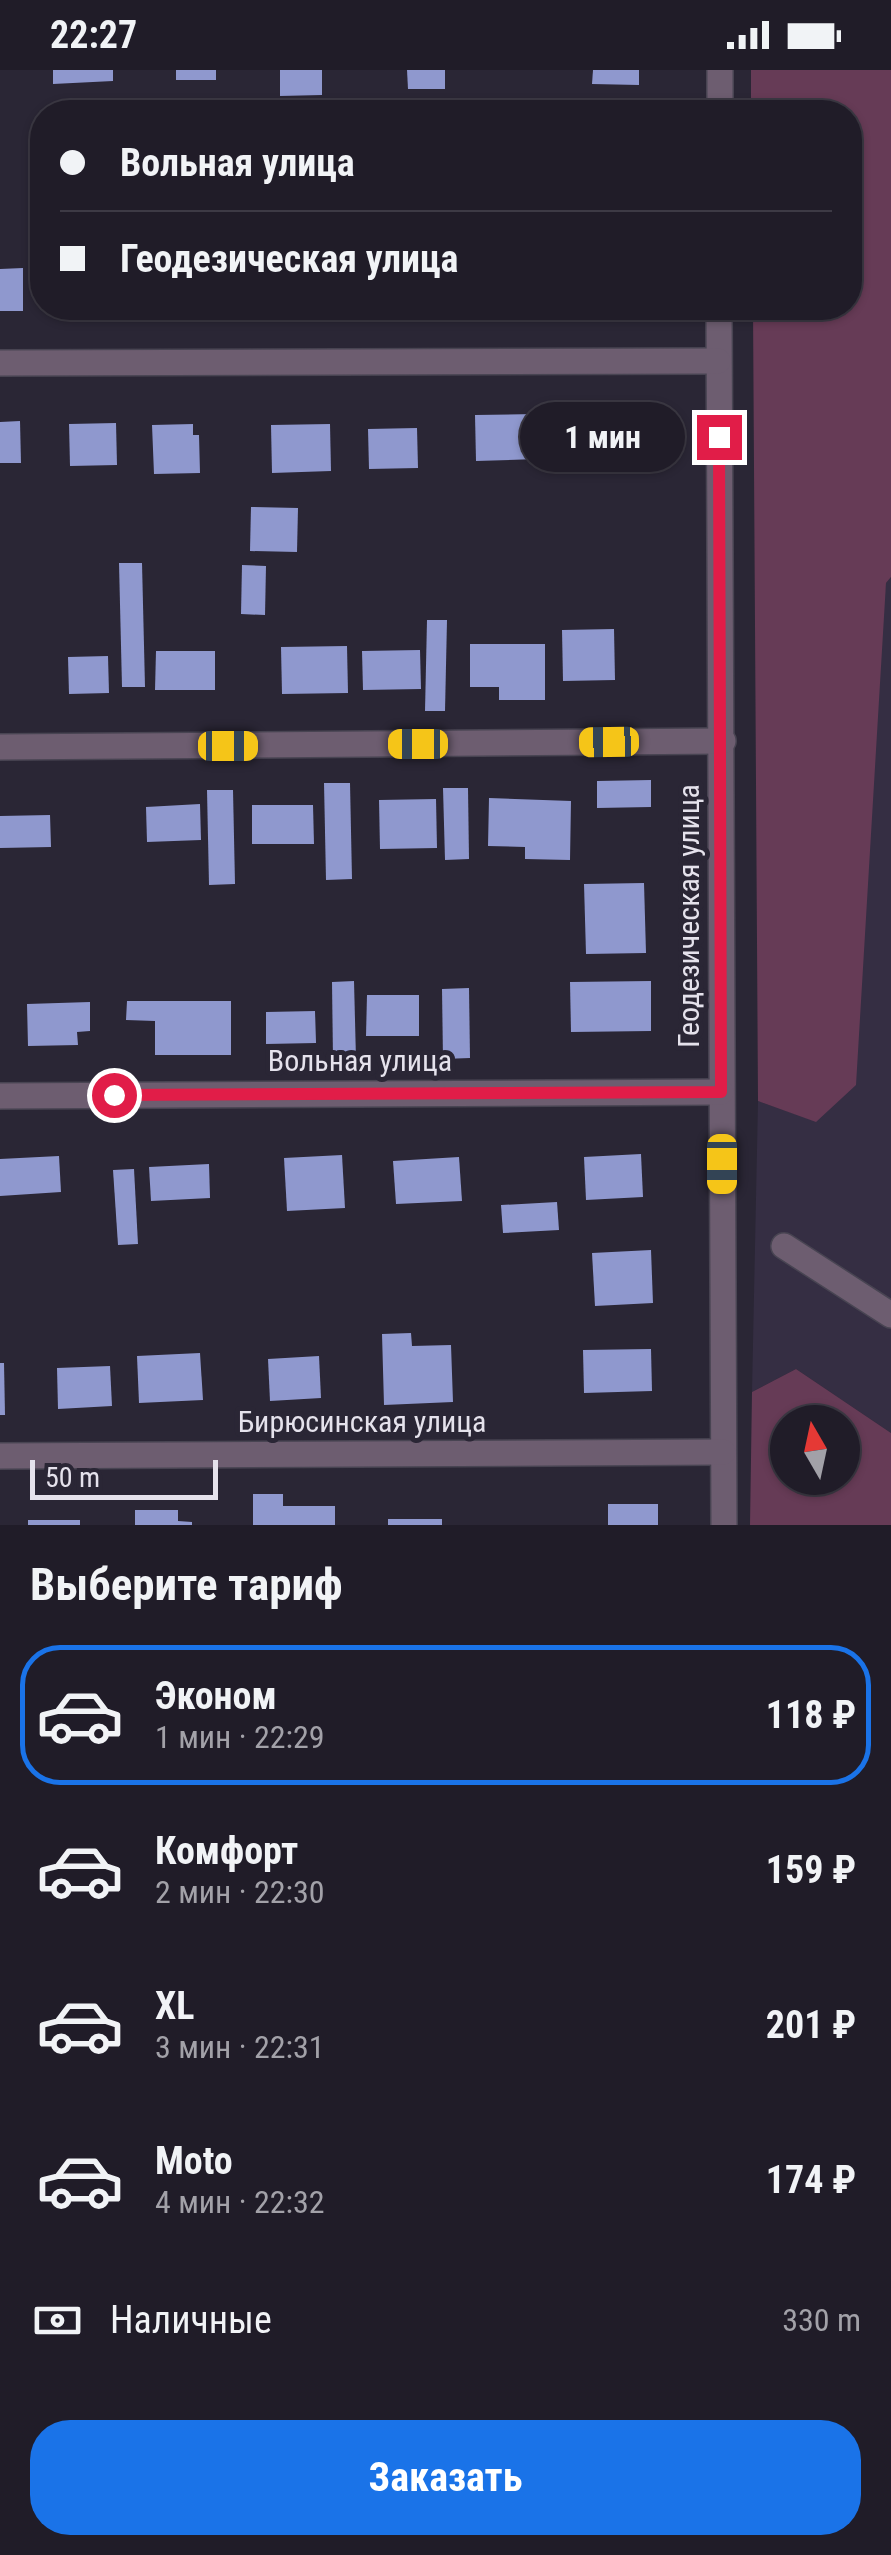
<!DOCTYPE html>
<html lang="ru">
<head>
<meta charset="utf-8">
<style>
	:root { --surface:#201c28; --page:#282530; --text:#f1f3f6; --muted:#a2a1a8; --line:#3d3a45; --accent:#1a73e8 }
	body { margin:0; font-family:"Roboto Condensed",sans-serif; background:var(--page); color:var(--text); height:100vh; display:flex; flex-direction:column; font-size:38px; white-space:nowrap }
	* { box-sizing:border-box; margin:0 }
	p { font-size:32px; color:var(--muted) }
	.icon { flex:none; width:55px; height:55px; fill:none; stroke:currentColor; stroke-width:2; stroke-linecap:round; stroke-linejoin:round }
	.map { position:relative; height:1455px; overflow:hidden }
	.sheet { display:flex; flex-direction:column; background:var(--surface); flex:1 }
	.sheet>* { flex:none }
	.banner { position:absolute; left:30px; top:30px; width:832px; height:220px; border-radius:40px; box-shadow:0 2px 8px #0004,0 0 0 2px var(--line); display:grid; align-content:center; height:220px; padding:0 30px; background:var(--surface) }
	.needle { width:65px; rotate:351deg }
	.tools { position:absolute; left:770px; top:1335px; display:grid; gap:20px }
	.tools a { display:grid; place-items:center; width:90px; height:90px; border-radius:50%; background:var(--surface); box-shadow:0 2px 8px #0004,0 0 0 2px var(--line); font-size:50px }
	.scale { position:absolute; left:30px; bottom:25px; width:188px; box-sizing:border-box; padding-left:10px; border:5px solid #e5e2ec; border-top:0; font-size:28px; line-height:35px; white-space:nowrap; color:#e5e2ec; -webkit-text-stroke:8px #2a2635; paint-order:stroke }
	.end { position:absolute; width:45px; height:45px; margin:-22px; border:12px solid #e11d48; background:#fff; box-shadow:0 0 0 5px #fff }
	.from { border-radius:50% }
	.bubble { position:absolute; height:70px; border-radius:35px; background:var(--surface); box-shadow:0 2px 8px #0004,0 0 0 2px var(--line); font-size:32px; font-weight:700; line-height:70px; text-align:center }
	.car { position:absolute; width:30px; height:60px; margin:-30px -15px; border-radius:12px; box-shadow:0 0 8px 2px #0007; background:linear-gradient(#f5c518 24%,#345 0 40%,#f5c518 0 76%,#345 0 86%,#f5c518 0) }
	.banner b { display:flex; align-items:center; gap:35px; height:95px; font-size:38px }
	.banner b+b { border-top:2px solid var(--line) }
	.banner i { width:25px; height:25px; background:var(--text) }
	ul { padding:0; list-style:none }
	li { display:flex; align-items:center; gap:30px; height:140px; margin:0 20px 15px; padding:0 10px; border:5px solid transparent; border-radius:40px }
	li div { flex:1 }
	li b { display:block; font-size:38px }
	li em { font-style:normal; font-weight:700 }
	li.selected { border-color:var(--accent) }
	li>.icon { width:90px; height:90px; stroke-width:1.5 }
	h2 { padding:0 30px; font-size:45px; line-height:120px }
	.pay { display:flex; align-items:center; gap:25px; height:110px; padding:0 30px; font-size:38px }
	.pay p { margin-inline-start:auto }
	.cta { display:flex; gap:20px; margin-top:auto; padding:20px 30px }
	.cta a { flex:1; height:115px; border-radius:40px; background:var(--accent); color:#fff; font-size:40px; font-weight:700; line-height:115px; text-align:center }
	.status { display:flex; justify-content:space-between; align-items:center; height:70px; padding:0 50px; background:var(--surface); direction:ltr }
	.status svg { height:28px; fill:currentColor }
	.map>svg:first-child { display:block }
	.built { fill:#352e43 }
	.green { fill:#663b56; fill-rule:evenodd }
	.building { fill:#8f98ce }
	.lines { fill:none; stroke-linecap:round; stroke-linejoin:round }
	.minor-casing { stroke:#484452; stroke-width:28 }
	.minor { stroke:#6d5d70; stroke-width:25 }
	.route { stroke:#e11d48; stroke-width:12 }
	.labels { text-anchor:middle; stroke-width:10; stroke-linejoin:round; paint-order:stroke }
	.street-label { font-size:30px; fill:#e5e2ec; stroke:#2a2635 }
</style>
</head>
<body>
<div class="status"><b>22:27</b><svg viewBox="0 0 49 12"><path d="M0 12V9h3v3zM5 12V6h3v6zM10 12V3h3v9zM15 12V0h3v12zM26 1h20v11H26zM47 4h2v5h-2z"/></svg></div>
<div class="map">
<svg width="891" height="1455" viewBox="0 0 891 1455">
	<rect width="100%" height="100%" fill="#2a2635"/>
	<path class="built" d="M891,507v856l-95,-64 -44,23 6,-291 57,20 71,-538z"/>
	<g class="green">
		<path d="M751,0h140v507l-5,6 -30,502 -40,37 -58,-21 -5,-793h97v-196h-99z"/>
		<path d="M796,1299l95,64v92h-141l2,-133zM788,1352h54v56h-54z"/>
	</g>
	<g class="building">
		<path d="M53,0h60v11l-60,3z"/>
		<rect x="176" y="0" width="40" height="10"/>
		<path d="M280,0h42v25l-42,1z"/>
		<path d="M407,0h38v19h-37z"/>
		<path d="M593,0h46v15l-47,-1z"/>
		<path d="M23,198v43h-23v-42z"/>
		<path d="M645,338l1,54 -58,2 -1,-54z"/>
		<path d="M536,344l1,45 -61,2 -1,-46z"/>
		<path d="M20,351l1,42h-21v-41z"/>
		<path d="M116,353l1,42 -47,1 -1,-42z"/>
		<path d="M193,354v11h6l1,38 -46,1 -2,-49z"/>
		<path d="M330,354l1,47 -59,2 -1,-48z"/>
		<path d="M417,358l1,40 -49,1 -1,-40z"/>
		<path d="M251,437l47,1 -1,44 -47,-1z"/>
		<path d="M119,493h23l3,124h-23z"/>
		<path d="M242,495l24,1 -1,49 -24,-1z"/>
		<path d="M427,550h20l-2,91h-20z"/>
		<path d="M614,559l1,51 -52,1 -1,-51z"/>
		<path d="M470,574h75v56h-46v-13h-29z"/>
		<path d="M347,576l1,47 -66,1 -1,-47z"/>
		<path d="M420,580l1,39 -58,1 -1,-39z"/>
		<path d="M156,581h59v39h-60z"/>
		<path d="M108,586l1,37 -40,1 -1,-37z"/>
		<path d="M651,710v27l-54,1v-27z"/>
		<path d="M324,713h26l2,96 -26,1z"/>
		<path d="M443,718h25l1,71 -24,1z"/>
		<path d="M207,720h26l2,94 -26,1z"/>
		<path d="M489,728l82,3 -1,59 -45,-1v-12l-37,-1z"/>
		<path d="M436,729l1,49 -57,1 -1,-49z"/>
		<path d="M200,734l1,36 -54,2 -1,-35z"/>
		<path d="M252,735h61l1,39h-62z"/>
		<path d="M50,745l1,32 -51,1v-32z"/>
		<path d="M644,813l2,70 -60,1 -2,-70z"/>
		<path d="M354,911l2,78h-23l-1,-77z"/>
		<path d="M651,911v50l-80,1 -1,-50z"/>
		<path d="M469,918l1,70 -27,1 -1,-70z"/>
		<path d="M367,925h52v41h-53z"/>
		<path d="M127,931h104v54h-76v-34l-29,-1z"/>
		<path d="M90,932v29l-13,1 1,13 -50,1 -1,-42z"/>
		<path d="M315,941l1,32 -50,1v-32z"/>
		<path d="M641,1084l2,43 -57,3 -2,-43z"/>
		<path d="M342,1085l3,53 -58,3 -3,-53z"/>
		<path d="M59,1086l2,36 -61,4v-37z"/>
		<path d="M459,1087l3,44 -66,3 -3,-43z"/>
		<path d="M209,1094l1,34 -59,3 -2,-34z"/>
		<path d="M134,1099l4,75 -20,1 -5,-75z"/>
		<path d="M557,1132l2,28 -56,3 -2,-28z"/>
		<path d="M651,1180l2,53 -58,3 -3,-53z"/>
		<path d="M411,1263l1,13 39,-1 2,57 -69,3 -2,-71z"/>
		<path d="M651,1279l1,42 -68,2 -1,-43z"/>
		<path d="M200,1283l3,47 -64,3 -2,-47z"/>
		<path d="M319,1286l2,42 -51,3 -2,-42z"/>
		<path d="M0,1293h4l1,52h-5z"/>
		<path d="M110,1296l2,40 -54,3 -1,-41z"/>
		<path d="M253,1424h30v12h52v19h-82z"/>
		<rect x="608" y="1434" width="50" height="21"/>
		<path d="M135,1440h43v11l14,1v3h-57z"/>
		<rect x="388" y="1449" width="54" height="6"/>
		<rect x="28" y="1450" width="52" height="5"/>
	</g>
	<g class="lines">
		<defs>
			<g id="minor">
				<path d="M720,42v-42"/>
				<path d="M719,238l5,1217"/>
				<path d="M0,293l718,-2"/>
				<path d="M0,677l723,-6"/>
				<path d="M0,1026l721,-4"/>
				<path d="M784,1176l107,69"/>
				<path d="M0,1386l723,-4"/>
			</g>
		</defs>
		<use href="#minor" class="minor-casing"/>
		<use href="#minor" class="minor"/>
	</g>
	<g class="lines">
		<path class="route" d="M114,1025l607,-3 -2,-655"/>
	</g>
	<g class="labels">
		<g class="street-label">
			<text transform="translate(689 846) rotate(-90)" y="10">Геодезическая улица</text>
			<text x="360" y="1001">Вольная улица</text>
			<text x="362" y="1362">Бирюсинская улица</text>
		</g>
	</g>
</svg>
<div class="tools">
<a><svg class="needle" viewBox="-14 -14 28 28"><path d="M0-13l5 13h-10z" fill="#e53935"/><path d="M0 13l5-13h-10z" fill="#a2a1a8"/></svg></a>
</div>
<div class="scale">50 m</div>
<i class="end from" style="left:114px;top:1025px"></i>
<i class="end" style="left:719px;top:367px"></i>
<div class="bubble" style="left:520px;top:332px;width:165px">1 мин</div>
<i class="car" style="left:609px;top:672px;rotate:269deg"></i>
<i class="car" style="left:418px;top:674px;rotate:270deg"></i>
<i class="car" style="left:228px;top:676px;rotate:90deg"></i>
<i class="car" style="left:722px;top:1094px;rotate:180deg"></i>
<div class="banner">
<b><i class="from"></i>Вольная улица</b>
<b><i></i>Геодезическая улица</b>
</div>
</div>
<section class="sheet">
<h2>Выберите тариф</h2>
<ul>
<li class="selected"><svg class="icon" aria-label="car" viewBox="0 0 24 24"><path d="M5 17H2v-5l4-1 3-4h7l3 4 3 1v5h-3M9 17h6M6 11h13"/><circle cx="7" cy="17" r="2"/><circle cx="17" cy="17" r="2"/></svg><div><b>Эконом</b><p>1 мин · 22:29</p></div><em>118 ₽</em></li>
<li><svg class="icon" aria-label="car" viewBox="0 0 24 24"><path d="M5 17H2v-5l4-1 3-4h7l3 4 3 1v5h-3M9 17h6M6 11h13"/><circle cx="7" cy="17" r="2"/><circle cx="17" cy="17" r="2"/></svg><div><b>Комфорт</b><p>2 мин · 22:30</p></div><em>159 ₽</em></li>
<li><svg class="icon" aria-label="car" viewBox="0 0 24 24"><path d="M5 17H2v-5l4-1 3-4h7l3 4 3 1v5h-3M9 17h6M6 11h13"/><circle cx="7" cy="17" r="2"/><circle cx="17" cy="17" r="2"/></svg><div><b>XL</b><p>3 мин · 22:31</p></div><em>201 ₽</em></li>
<li><svg class="icon" aria-label="car" viewBox="0 0 24 24"><path d="M5 17H2v-5l4-1 3-4h7l3 4 3 1v5h-3M9 17h6M6 11h13"/><circle cx="7" cy="17" r="2"/><circle cx="17" cy="17" r="2"/></svg><div><b>Moto</b><p>4 мин · 22:32</p></div><em>174 ₽</em></li>
</ul>
<div class="pay"><svg class="icon" aria-label="cash" viewBox="0 0 24 24"><path d="M3 7h18v10H3z"/><circle cx="12" cy="12" r="2"/></svg>Наличные<p>330 m</p></div>
<div class="cta"><a>Заказать</a></div>
</section>
</body>
</html>
